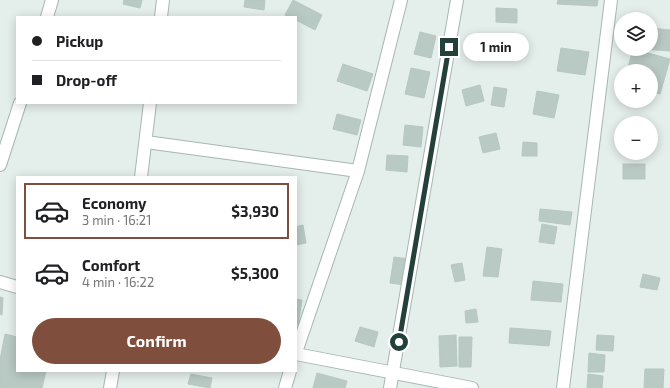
<!DOCTYPE html>
<html lang="en">
<head>
<meta charset="utf-8">
<style>
	:root { --surface:#fff; --page:#f6f6f6; --text:#202124; --muted:#757577; --line:#e0e0e0; --accent:#804e3d }
	body { margin:0; font-family:"Exo 2",sans-serif; background:var(--page); color:var(--text); height:100vh; display:flex; flex-direction:column; font-size:15px; white-space:nowrap }
	* { box-sizing:border-box; margin:0 }
	p { font-size:13px; color:var(--muted) }
	.icon { flex:none; width:22px; height:22px; fill:none; stroke:currentColor; stroke-width:2; stroke-linecap:round; stroke-linejoin:round }
	.map { position:relative; flex:1; overflow:hidden }
	.side { position:absolute; left:16px; top:176px; width:281px; height:196px; display:flex; flex-direction:column; background:var(--surface); border-radius:0px; box-shadow:0 2px 10px #0003 }
	.side>* { flex:none }
	.banner { position:absolute; left:16px; top:16px; width:281px; height:88px; border-radius:0px; box-shadow:0 2px 10px #0003; display:grid; align-content:center; height:88px; padding:0 16px; background:var(--surface) }
	.buttons { position:absolute; left:614px; top:12px; display:grid; gap:8px }
	.buttons a { display:grid; place-items:center; width:44px; height:44px; border-radius:50%; background:var(--surface); box-shadow:0 2px 10px #0003; font-size:20px }
	.end { position:absolute; width:18px; height:18px; margin:-9px; border:5px solid #23413a; background:#fff; box-shadow:0 0 0 2px #fff }
	.from { border-radius:50% }
	.bubble { position:absolute; height:28px; border-radius:14px; background:var(--surface); box-shadow:0 2px 10px #0003; font-size:13px; font-weight:700; line-height:28px; text-align:center }
	.banner b { display:flex; align-items:center; gap:14px; height:38px; font-size:15px }
	.banner b+b { border-top:1px solid var(--line) }
	.banner i { width:10px; height:10px; background:var(--text) }
	ul { padding:7px 0 0; list-style:none }
	li { display:flex; align-items:center; gap:12px; height:56px; margin:0 8px 6px; padding:0 8px; border:2px solid transparent; border-radius:0px }
	li div { flex:1 }
	li b { display:block; font-size:15px }
	li em { font-style:normal; font-weight:700 }
	li.active { border-color:var(--accent) }
	li>.icon { width:36px; height:36px; stroke-width:1.5 }
	.action { display:flex; gap:8px; margin-top:auto; padding:8px 16px }
	.action a { flex:1; height:46px; border-radius:24px; background:var(--accent); color:#fff; font-size:16px; font-weight:700; line-height:46px; text-align:center }
	.map>svg:first-child { display:block }
	.building { fill:#b9c9c3; stroke:#b6c8c1 }
	.lines { fill:none; stroke-linecap:round; stroke-linejoin:round }
	.minor-casing { stroke:#a6b7b2; stroke-width:14 }
	.minor { stroke:#fff; stroke-width:12 }
	.route { stroke:#23413a; stroke-width:5 }
</style>
</head>
<body>
<div class="map">
<svg width="670" height="388" viewBox="0 0 670 388">
	<rect width="100%" height="100%" fill="#e4eeea"/>
	<g class="building">
		<path d="M124,0h18l-2,8 -17,-4z"/>
		<path d="M245,0h20l-1,10 -20,-3z"/>
		<path d="M293,0l29,15 -7,15 -19,-10v-3h-6l-5,-2z"/>
		<path d="M558,0h40l-1,6 -40,-2z"/>
		<path d="M496,8l21,1v14l-21,-1z"/>
		<path d="M651,28l19,2v21l-27,-2h8z"/>
		<path d="M420,32l16,4 -5,22 -17,-4z"/>
		<path d="M561,48l28,4 -4,23 -28,-4z"/>
		<path d="M633,49l37,10 -10,35 -9,-3v-20h-24z"/>
		<path d="M343,64l30,10 -6,17 -30,-10z"/>
		<path d="M411,68l19,4 -6,26 -19,-4z"/>
		<path d="M480,85l4,16 -18,5 -4,-16z"/>
		<path d="M494,87l13,2 -3,18 -13,-2z"/>
		<path d="M537,91l22,4 -5,23 -21,-4z"/>
		<path d="M337,114l24,6 -4,15 -24,-6z"/>
		<path d="M405,125l18,2 -2,20 -18,-2z"/>
		<path d="M496,133l4,16 -17,4 -4,-16z"/>
		<path d="M523,142l14,1v13h-15z"/>
		<path d="M387,155l21,1 -1,16 -21,-2z"/>
		<rect x="623" y="164" width="22" height="15"/>
		<path d="M540,209l32,3 -2,13 -31,-4z"/>
		<path d="M542,224l15,3 -3,17 -15,-2z"/>
		<path d="M303,225l3,18 -10,2v-18z"/>
		<path d="M487,247l15,2 -4,28 -15,-1z"/>
		<path d="M394,257l15,2 -4,26 -15,-2z"/>
		<path d="M462,263l3,17 -10,2 -4,-17z"/>
		<path d="M643,274l17,4 -3,12 -17,-3z"/>
		<path d="M533,281l30,3 -2,18 -30,-2z"/>
		<path d="M0,297l3,1 -1,17 -2,-1z"/>
		<path d="M296,299l6,1 -4,25h-2z"/>
		<path d="M476,309l2,13 -12,1 -1,-12z"/>
		<path d="M360,327l18,5 -4,15 -19,-6z"/>
		<path d="M510,328l41,3 -2,15 -40,-3z"/>
		<path d="M5,334l12,3v34h29l-4,17h-42v-28z"/>
		<path d="M456,335l1,31 -17,1 -1,-31z"/>
		<path d="M597,335l17,1 -1,15 -17,-1z"/>
		<path d="M459,337h13l-1,30h-12z"/>
		<path d="M589,353l16,2 -1,17h-16z"/>
		<path d="M645,369h19l-1,19h-19z"/>
		<path d="M317,373l30,8 -2,7h-32z"/>
		<path d="M191,374l21,4 -2,10 -22,-4z"/>
		<path d="M588,374l15,2 -1,12h-15z"/>
	</g>
	<g class="lines">
		<defs>
			<g id="minor">
				<path d="M47,17l5,-17"/>
				<path d="M161,17l2,-17"/>
				<path d="M146,142l212,29 -62,181"/>
				<path d="M0,165l20,-62"/>
				<path d="M358,171l43,-171"/>
				<path d="M141,177l9,-74"/>
				<path d="M0,282l17,5"/>
				<path d="M296,354l176,34"/>
				<path d="M110,388l3,-17"/>
				<path d="M285,388l5,-17"/>
				<path d="M390,388l67,-388"/>
				<path d="M563,388l48,-388"/>
			</g>
		</defs>
		<use href="#minor" class="minor-casing"/>
		<use href="#minor" class="minor"/>
	</g>
	<g class="lines">
		<path class="route" d="M399,342l50,-295"/>
	</g>
</svg>
<div class="buttons">
<a><svg class="icon" aria-label="layers" viewBox="0 0 24 24"><path d="M12 4l9 5-9 5-9-5zM3 14l9 5 9-5"/></svg></a>
<a>+</a>
<a>−</a>
</div>
<i class="end from" style="left:399px;top:342px"></i>
<i class="end" style="left:449px;top:47px"></i>
<div class="bubble" style="left:463px;top:33px;width:66px">1 min</div>
<div class="banner">
<b><i class="from"></i>Pickup</b>
<b><i></i>Drop-off</b>
</div>
<section class="side">
<ul>
<li class="active"><svg class="icon" aria-label="car" viewBox="0 0 24 24"><path d="M5 17H2v-5l4-1 3-4h7l3 4 3 1v5h-3M9 17h6M6 11h13"/><circle cx="7" cy="17" r="2"/><circle cx="17" cy="17" r="2"/></svg><div><b>Economy</b><p>3 min · 16:21</p></div><em>$3,930</em></li>
<li><svg class="icon" aria-label="car" viewBox="0 0 24 24"><path d="M5 17H2v-5l4-1 3-4h7l3 4 3 1v5h-3M9 17h6M6 11h13"/><circle cx="7" cy="17" r="2"/><circle cx="17" cy="17" r="2"/></svg><div><b>Comfort</b><p>4 min · 16:22</p></div><em>$5,300</em></li>
</ul>
<div class="action"><a>Confirm</a></div>
</section>
</div>
</body>
</html>
